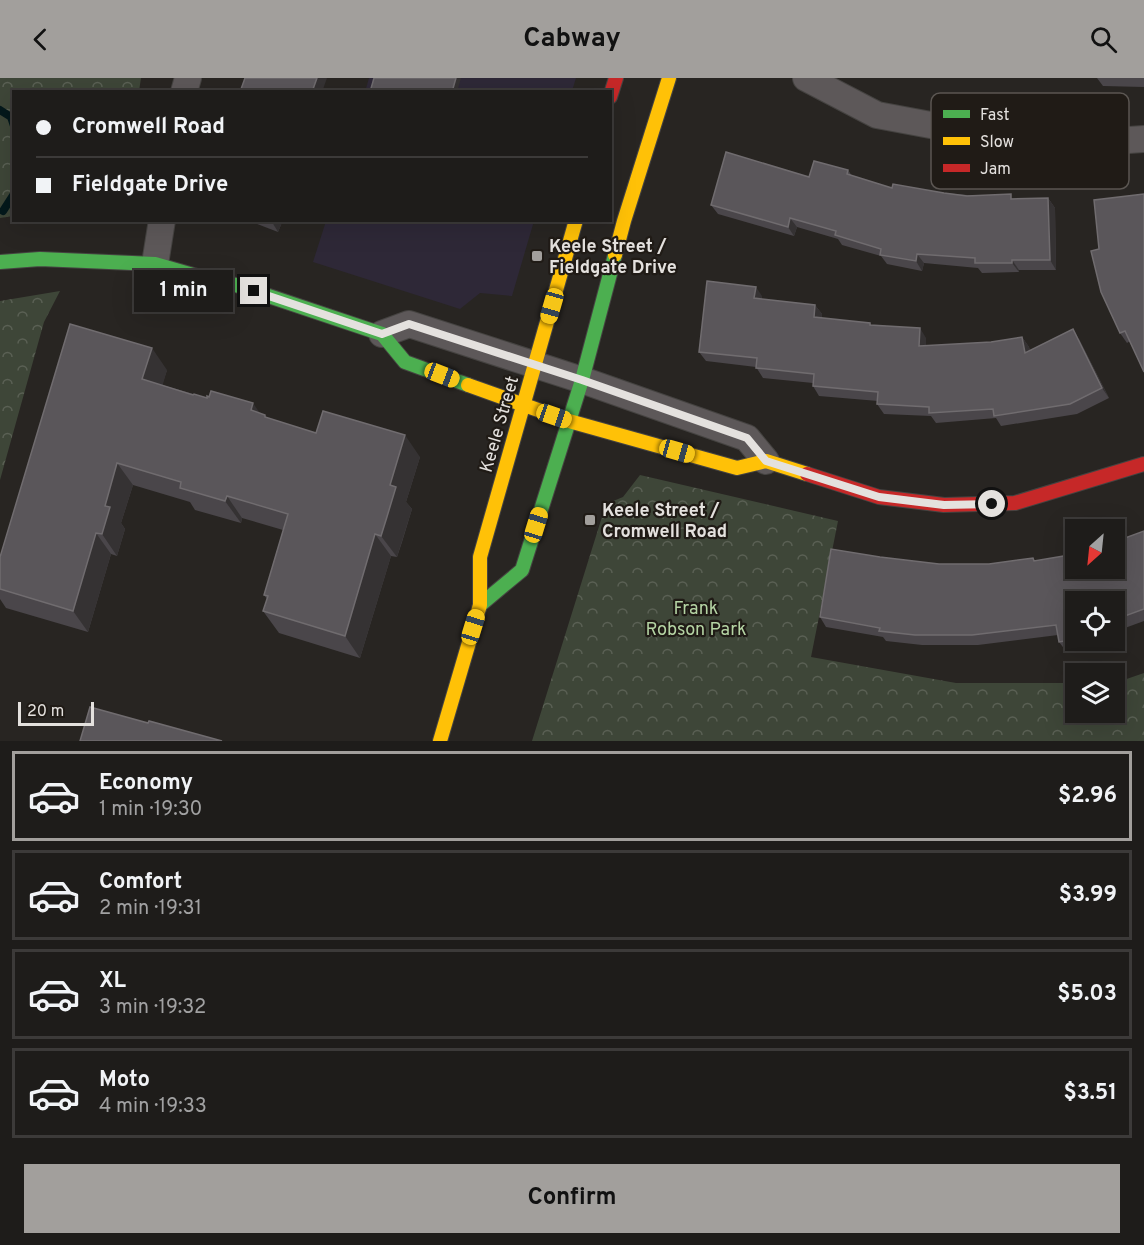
<!DOCTYPE html>
<html lang="en">
<head>
<meta charset="utf-8">
<style>
	:root { --surface:#1e1c1a; --page:#262523; --text:#f1f3f6; --muted:#a1a1a2; --line:#3c3a39; --accent:#a29f9c }
	body { margin:0; font-family:Overpass,sans-serif; background:var(--page); color:var(--text); height:100vh; display:flex; flex-direction:column; font-size:22px; white-space:nowrap }
	* { box-sizing:border-box; margin:0 }
	p { font-size:20px; color:var(--muted) }
	.icon { flex:none; width:33px; height:33px; fill:none; stroke:currentColor; stroke-width:2; stroke-linecap:round; stroke-linejoin:round }
	.map { position:relative; height:663px; overflow:hidden }
	.drawer { display:flex; flex-direction:column; background:var(--surface); flex:1 }
	.drawer>* { flex:none }
	.guide { position:absolute; left:12px; top:12px; width:600px; height:132px; border-radius:0px; box-shadow:0 6px 24px #0002,0 0 0 2px var(--line); display:grid; align-content:center; height:132px; padding:0 24px; background:var(--surface) }
	.needle { width:39px; rotate:207deg }
	.controls { position:absolute; left:1065px; top:441px; display:grid; gap:12px }
	.controls a { display:grid; place-items:center; width:60px; height:60px; border-radius:0px; background:var(--surface); box-shadow:0 6px 24px #0002,0 0 0 2px var(--line); font-size:30px }
	.scale { position:absolute; left:18px; bottom:15px; width:76px; box-sizing:border-box; padding-left:6px; border:3px solid #e4e1de; border-top:0; font-size:16px; line-height:21px; white-space:nowrap; color:#e4e1de; -webkit-text-stroke:4px #201b16; paint-order:stroke }
	.end { position:absolute; width:27px; height:27px; margin:-14px; border:8px solid #e4e1de; background:#111; box-shadow:0 0 0 3px #111 }
	.from { border-radius:50% }
	.bubble { position:absolute; height:42px; border-radius:0px; background:var(--surface); box-shadow:0 6px 24px #0002,0 0 0 2px var(--line); font-size:20px; font-weight:700; line-height:42px; text-align:center }
	.car { position:absolute; width:18px; height:36px; margin:-18px -9px; border-radius:8px; box-shadow:0 0 4px 2px #0007; background:linear-gradient(#f5c518 24%,#345 0 40%,#f5c518 0 76%,#345 0 86%,#f5c518 0) }
	.guide b { display:flex; align-items:center; gap:21px; height:57px; font-size:22px }
	.guide b+b { border-top:2px solid var(--line) }
	.guide i { width:15px; height:15px; background:var(--text) }
	ul { padding:10px 0 0; list-style:none }
	li { display:flex; align-items:center; gap:18px; height:90px; margin:0 12px 9px; padding:0 12px; border:3px solid var(--line); border-radius:0px }
	li div { flex:1 }
	li b { display:block; font-size:22px }
	li em { font-style:normal; font-weight:700 }
	li.selected { border-color:var(--accent) }
	li>.icon { width:54px; height:54px; stroke-width:1.5 }
	.primary-button { display:flex; gap:12px; margin-top:auto; padding:12px 24px }
	.primary-button a { flex:1; height:69px; border-radius:0px; background:var(--accent); color:#111; font-size:24px; font-weight:700; line-height:69px; text-align:center }
	header { display:flex; justify-content:space-between; align-items:center; height:78px; padding:0 24px; background:var(--accent); color:#111; font-size:27px; font-weight:700 }
	.map>svg:first-child { display:block }
	.commercial { fill:#2e2837 }
	.park { fill:url(#park-crowns) }
	.lines { fill:none; stroke-linecap:round; stroke-linejoin:round }
	.stream { stroke:#04181b; stroke-width:8 }
	.street-casing { stroke:#454341; stroke-width:28 }
	.fast-casing { stroke:#454341; stroke-width:16 }
	.slow-casing { stroke:#454341; stroke-width:16 }
	.jam-casing { stroke:#454341; stroke-width:16 }
	.street { stroke:#5d5859; stroke-width:26 }
	.fast { stroke:#4caf50; stroke-width:14 }
	.slow { stroke:#ffc107; stroke-width:14 }
	.jam { stroke:#c62828; stroke-width:14 }
	.wall { fill:#4a464a }
	.shaded-wall { fill:#353233 }
	.building { fill:#5a565a; stroke:#706c6f; stroke-width:1.5 }
	.route { stroke:#e4e1de; stroke-width:8 }
	.poi-dot { fill:#a29f9c; stroke:#201b16; stroke-width:2 }
	.labels { text-anchor:middle; stroke-width:4.5; stroke-linejoin:round; paint-order:stroke }
	.poi-label { font-size:18px; font-weight:bold; fill:#e4e1de; stroke:#201b16; text-anchor:start }
	.street-label { font-size:18px; fill:#e4e1de; stroke:#201b16 }
	.park-label { font-size:18px; fill:#b5d4a4; stroke:#201b16 }
	.key { fill:#201b16; stroke:#5b5652; stroke-width:1.5 }
	.key-label { font-size:16px; fill:#e4e1de }
</style>
</head>
<body>
<header><svg class="icon" aria-label="back" viewBox="0 0 24 24"><path d="M15 5l-7 7 7 7"/></svg>Cabway<svg class="icon" aria-label="search" viewBox="0 0 24 24"><circle cx="10" cy="10" r="6"/><path d="M15 15l6 6"/></svg></header>
<div class="map">
<svg width="1144" height="663" viewBox="0 0 1144 663">
	<defs>
		<pattern id="park-crowns" width="20" height="18" patternUnits="userSpaceOnUse" patternTransform="scale(1.5)"><rect width="20" height="18" fill="#3e4638"/><path d="M2 6a3 3 0 1 1 6 0M12 15a3 3 0 1 1 6 0" fill="none" stroke="#5a6054"/></pattern>
	</defs>
	<rect width="100%" height="100%" fill="#282522"/>
	<g class="commercial">
		<path d="M369,0h207l-4,13 -207,1z"/>
		<path d="M326,143v-1l208,1 -22,75 -32,-3 -20,16 -147,-47z"/>
	</g>
	<g class="park">
		<path d="M0,0h141l-2,13 -125,1 -1,124 -13,2z"/>
		<path d="M60,213l-16,31 -44,158v-179z"/>
		<path d="M640,397l198,46 -27,136 145,26h119l1,29h38l1,-29 29,-10v68h-612l74,-237 17,-7z"/>
	</g>
	<g class="lines">
		<g class="stream">
			<path d="M0,32l11,7 3,9"/>
			<path d="M3,133l11,-17"/>
		</g>
		<defs>
			<g id="street">
				<path d="M806,0l71,37 75,14 147,13 45,-3"/>
				<path d="M184,14l4,-14"/>
				<path d="M155,186l7,-44"/>
				<path d="M382,256l27,-10 173,56 165,58 19,23"/>
			</g>
			<g id="fast">
				<path d="M0,184l40,-3 115,5 38,11 43,10 146,49 23,28 63,23"/>
				<path d="M480,527l42,-35 60,-190 33,-125"/>
			</g>
			<g id="slow">
				<path d="M615,177l9,-34 45,-143"/>
				<path d="M468,307l101,36 168,47 29,-7 41,13"/>
				<path d="M440,663l40,-136v-48l96,-337"/>
			</g>
			<g id="jam">
				<path d="M610,19l6,-19"/>
				<path d="M807,396l72,23 65,8 71,-2 129,-39"/>
			</g>
		</defs>
		<use href="#street" class="street-casing"/>
		<use href="#fast" class="fast-casing"/>
		<use href="#slow" class="slow-casing"/>
		<use href="#jam" class="jam-casing"/>
		<use href="#street" class="street"/>
		<use href="#fast" class="fast"/>
		<use href="#slow" class="slow"/>
		<use href="#jam" class="jam"/>
	</g>
	<g class="wall">
		<path d="M1097,0h47v9l-41,-1z"/>
		<path d="M848,92l4,6 40,12 52,5 70,6 34,-1 7,10 1,62h-37v2l-37,1 -4,-5 -54,-5 -2,8 -35,-7 -6,-8 -39,-11 -4,-6 -41,-12 -3,9 -76,-22 -7,-9 98,-28z"/>
		<path d="M247,142h36l-5,12z"/>
		<path d="M1091,173l39,90 -3,2 -7,-10z"/>
		<path d="M762,218v3l53,6 7,9v4l48,5 2,3 54,12v8l65,-4 31,-5 7,10 1,4 49,-12 30,59 -32,16 -76,12 -5,-8 -60,5 -5,-7 -47,-2 -7,-10 1,-3 -59,-5 -6,-10v-3l-50,-5 -7,-11 -50,-6 -7,-9z"/>
		<path d="M167,292l-5,15 98,28 8,5 48,15 104,24 -14,45 6,7 -10,33 -5,15 -6,-1 -31,102 -81,-25 -16,-22 4,-12 -3,-4 19,-65 -41,-12 -1,5 -46,-13 -5,-8 -57,-17 -12,38 4,6 -8,27 -6,-2 -23,78 -82,-24 -6,-9v-42z"/>
		<path d="M1144,453v90l-30,11v-30h-38v38h34l1,3 -45,8 -7,-9 -1,-7 -80,10h-56l-36,-4 -3,-4 -57,-10 -6,-10 60,-60 59,7h50l46,-3 41,7z"/>
	</g>
	<g class="shaded-wall">
		<path d="M317,0h10l-5,14h-10z"/>
		<path d="M456,0h5l-4,14h-5z"/>
		<path d="M1048,120l7,10 1,62 -6,-10z"/>
		<path d="M790,140l7,9 -3,9 -6,-9z"/>
		<path d="M272,142h11l-5,12 -6,-10z"/>
		<path d="M917,176l7,9 -2,8 -6,-10z"/>
		<path d="M1012,182l7,10v2l-7,-9z"/>
		<path d="M756,209l6,9 -1,12 -7,-10z"/>
		<path d="M815,227l7,9 -1,13 -7,-10z"/>
		<path d="M920,250l6,10v18l-7,-10z"/>
		<path d="M1073,251l6,10 30,59 -7,-10z"/>
		<path d="M1022,259l7,10 3,16 -7,-10z"/>
		<path d="M152,270l15,22 -9,31 -16,-22z"/>
		<path d="M253,325l15,22 -17,-15z"/>
		<path d="M405,357l15,22 -14,45 6,7 -15,48 -16,-21 9,-51z"/>
		<path d="M117,385l16,22 -12,38 4,6 -8,27 -15,-22 3,-28z"/>
		<path d="M227,418l15,22 -1,5 -16,-22z"/>
		<path d="M96,455l15,21 -23,78 -15,-21z"/>
		<path d="M375,456l16,22 -31,102 -15,-22z"/>
	</g>
	<g class="building">
		<path d="M245,0h72l-5,14h-72z"/>
		<path d="M374,0h82l-4,14h-82z"/>
		<path d="M726,74l83,25 5,-16 34,9 -1,4 45,14 1,-4 51,9 23,3 44,-2v5l37,-1 2,62h-38v3h-37v-5l-58,-4 -1,7 -36,-6 1,-6 -46,-14 1,-4 -46,-13 -2,9 -77,-22z"/>
		<path d="M1144,116v178l-19,-41 -5,2 -19,-41 -10,-41 8,-2 -5,-49z"/>
		<path d="M707,203l49,6 -2,11 61,7 -1,12 56,6v2l50,3 -1,18 72,-4 31,-5 3,16 48,-24 29,59 -32,16 -76,12 -1,-7 -64,4v-6l-52,-3 1,-12 -65,-6 1,-12 -58,-6 1,-10 -58,-6z"/>
		<path d="M70,246l82,24 -10,31 51,16 1,-1 13,4v-2l2,1 2,-6 42,12 -2,7 14,5v2l51,16 7,-22 82,24 -15,50 6,2 -10,33 -5,16 -6,-2 -30,102 -82,-25 5,-15 -4,-1 24,-81 -61,-18 -2,5 -45,-13 1,-6 -64,-19 -12,43 5,1 -8,27 -6,-1 -23,78 -73,-22v-32z"/>
		<path d="M1144,453v78l-30,11v-18h-38v37l-17,3 -3,-17 -84,10h-57l-36,-4 1,-3 -60,-11 11,-68 49,8 59,7h50l44,-6 1,3 42,-7v14h38v-26z"/>
		<path d="M90,629l58,16 1,-2 73,20h-142z"/>
	</g>
	<g class="lines">
		<path class="route" d="M254,213l128,43 27,-10 173,56 165,58 19,23 113,36 65,8 48,-1"/>
	</g>
	<g class="poi-dot">
		<rect x="531" y="172" width="12" height="12" rx="3"/>
		<rect x="584" y="436" width="12" height="12" rx="3"/>
	</g>
	<g class="labels">
		<g class="poi-label">
			<text x="549" y="174">Keele Street /<tspan x="549" dy="21">Fieldgate Drive</tspan></text>
			<text x="602" y="438">Keele Street /<tspan x="602" dy="21">Cromwell Road</tspan></text>
		</g>
		<g class="street-label">
			<text transform="translate(499 346) rotate(-74)" y="6">Keele Street</text>
		</g>
		<g class="park-label">
			<text x="696" y="536">Frank<tspan x="696" dy="21">Robson Park</tspan></text>
		</g>
	</g>
	<rect x="931" y="15" width="198" height="96" rx="9" class="key"/>
	<rect x="943" y="32" width="27" height="8" fill="#4caf50"/>
	<rect x="943" y="59" width="27" height="8" fill="#ffc107"/>
	<rect x="943" y="86" width="27" height="8" fill="#c62828"/>
	<g class="key-label">
		<text x="980" y="42">Fast</text>
		<text x="980" y="69">Slow</text>
		<text x="980" y="96">Jam</text>
	</g>
</svg>
<div class="controls">
<a><svg class="needle" viewBox="-14 -14 28 28"><path d="M0-13l5 13h-10z" fill="#e53935"/><path d="M0 13l5-13h-10z" fill="#a1a1a2"/></svg></a>
<a><svg class="icon" aria-label="locate" viewBox="0 0 24 24"><circle cx="12" cy="12" r="6"/><path d="M12 2v4M12 18v4M2 12h4M18 12h4"/></svg></a>
<a><svg class="icon" aria-label="layers" viewBox="0 0 24 24"><path d="M12 4l9 5-9 5-9-5zM3 14l9 5 9-5"/></svg></a>
</div>
<div class="scale">20 m</div>
<i class="end from" style="left:992px;top:426px"></i>
<i class="end" style="left:254px;top:213px"></i>
<div class="bubble" style="left:134px;top:192px;width:99px">1 min</div>
<i class="car" style="left:552px;top:228px;rotate:196deg"></i>
<i class="car" style="left:442px;top:297px;rotate:111deg"></i>
<i class="car" style="left:554px;top:338px;rotate:109deg"></i>
<i class="car" style="left:677px;top:373px;rotate:106deg"></i>
<i class="car" style="left:536px;top:447px;rotate:17deg"></i>
<i class="car" style="left:473px;top:549px;rotate:17deg"></i>
<div class="guide">
<b><i class="from"></i>Cromwell Road</b>
<b><i></i>Fieldgate Drive</b>
</div>
</div>
<section class="drawer">
<ul>
<li class="selected"><svg class="icon" aria-label="car" viewBox="0 0 24 24"><path d="M5 17H2v-5l4-1 3-4h7l3 4 3 1v5h-3M9 17h6M6 11h13"/><circle cx="7" cy="17" r="2"/><circle cx="17" cy="17" r="2"/></svg><div><b>Economy</b><p>1 min · 19:30</p></div><em>$2.96</em></li>
<li><svg class="icon" aria-label="car" viewBox="0 0 24 24"><path d="M5 17H2v-5l4-1 3-4h7l3 4 3 1v5h-3M9 17h6M6 11h13"/><circle cx="7" cy="17" r="2"/><circle cx="17" cy="17" r="2"/></svg><div><b>Comfort</b><p>2 min · 19:31</p></div><em>$3.99</em></li>
<li><svg class="icon" aria-label="car" viewBox="0 0 24 24"><path d="M5 17H2v-5l4-1 3-4h7l3 4 3 1v5h-3M9 17h6M6 11h13"/><circle cx="7" cy="17" r="2"/><circle cx="17" cy="17" r="2"/></svg><div><b>XL</b><p>3 min · 19:32</p></div><em>$5.03</em></li>
<li><svg class="icon" aria-label="car" viewBox="0 0 24 24"><path d="M5 17H2v-5l4-1 3-4h7l3 4 3 1v5h-3M9 17h6M6 11h13"/><circle cx="7" cy="17" r="2"/><circle cx="17" cy="17" r="2"/></svg><div><b>Moto</b><p>4 min · 19:33</p></div><em>$3.51</em></li>
</ul>
<div class="primary-button"><a>Confirm</a></div>
</section>
</body>
</html>
